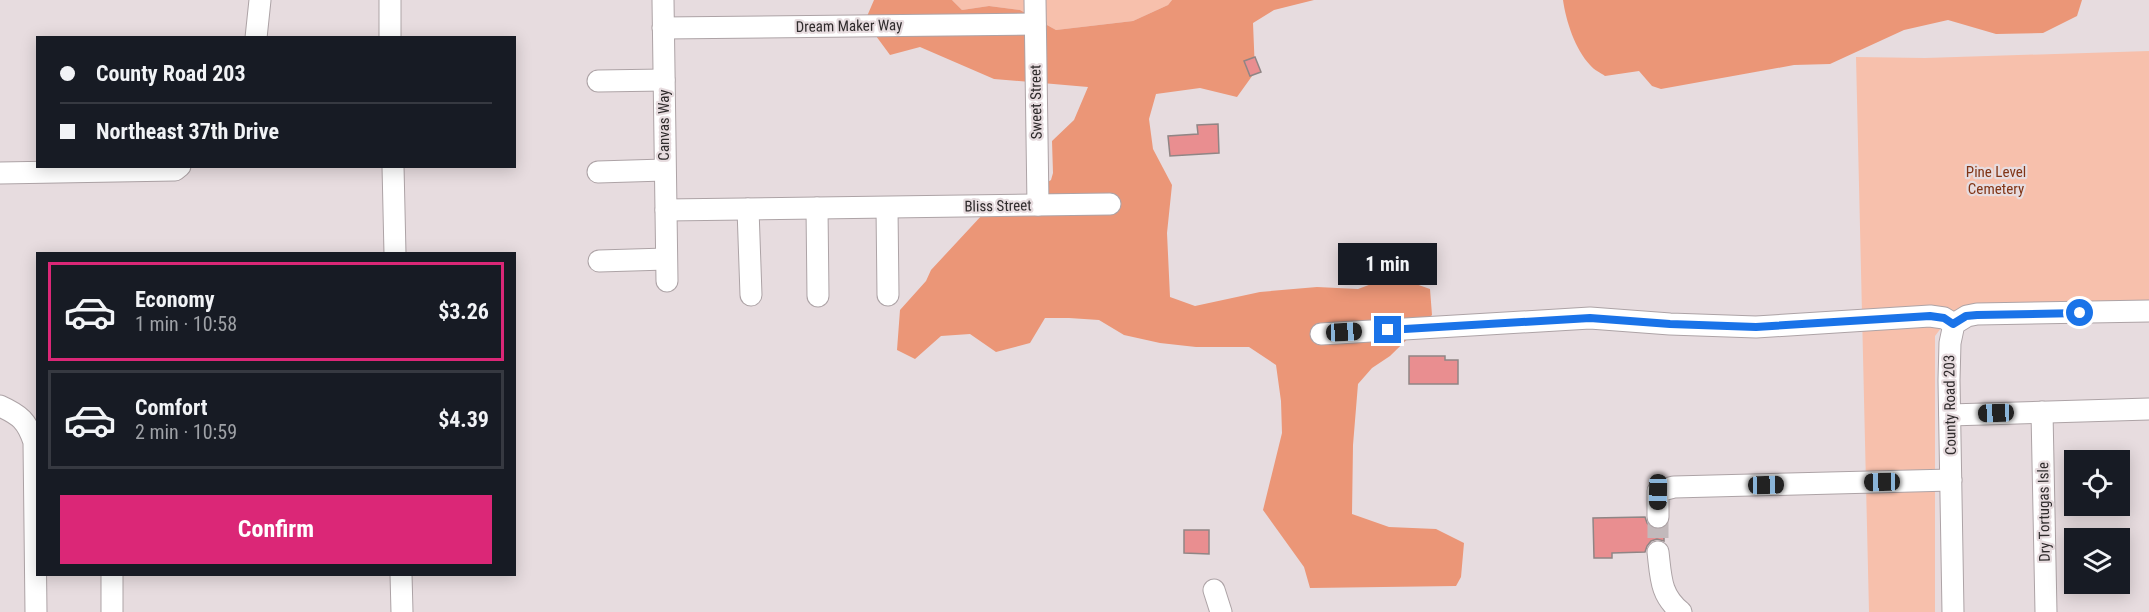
<!DOCTYPE html>
<html lang="en">
<head>
<meta charset="utf-8">
<style>
	:root { --surface:#171b24; --page:#242831; --text:#f1f3f6; --muted:#9ea1a6; --line:#363941; --accent:#db2777 }
	body { margin:0; font-family:"Roboto Condensed",sans-serif; background:var(--page); color:var(--text); height:100vh; display:flex; flex-direction:column; font-size:22px; white-space:nowrap }
	* { box-sizing:border-box; margin:0 }
	p { font-size:20px; color:var(--muted) }
	.icon { flex:none; width:33px; height:33px; fill:none; stroke:currentColor; stroke-width:2; stroke-linecap:round; stroke-linejoin:round }
	.map { position:relative; flex:1; overflow:hidden }
	.drawer { position:absolute; left:36px; top:252px; width:480px; height:324px; display:flex; flex-direction:column; background:var(--surface); border-radius:0px; box-shadow:0 3px 15px #0003 }
	.drawer>* { flex:none }
	.banner { position:absolute; left:36px; top:36px; width:480px; height:132px; border-radius:0px; box-shadow:0 3px 15px #0003; display:grid; align-content:center; height:132px; padding:0 24px; background:var(--surface) }
	.fabs { position:absolute; left:2064px; top:450px; display:grid; gap:12px }
	.fabs a { display:grid; place-items:center; width:66px; height:66px; border-radius:0px; background:var(--surface); box-shadow:0 3px 15px #0003; font-size:30px }
	.end { position:absolute; width:27px; height:27px; margin:-14px; border:8px solid #1a73e8; background:#fff; box-shadow:0 0 0 3px #fff }
	.from { border-radius:50% }
	.bubble { position:absolute; height:42px; border-radius:0px; background:var(--surface); box-shadow:0 3px 15px #0003; font-size:20px; font-weight:700; line-height:42px; text-align:center }
	.car { position:absolute; width:18px; height:36px; margin:-18px -9px; border-radius:8px; box-shadow:0 0 4px 2px #0007; background:linear-gradient(#222 24%,#8ab4d8 0 40%,#222 0 76%,#8ab4d8 0 86%,#222 0) }
	.banner b { display:flex; align-items:center; gap:21px; height:57px; font-size:22px }
	.banner b+b { border-top:2px solid var(--line) }
	.banner i { width:15px; height:15px; background:var(--text) }
	ul { padding:10px 0 0; list-style:none }
	li { display:flex; align-items:center; gap:18px; height:99px; margin:0 12px 9px; padding:0 12px; border:3px solid var(--line); border-radius:0px }
	li div { flex:1 }
	li b { display:block; font-size:22px }
	li em { font-style:normal; font-weight:700 }
	li.active { border-color:var(--accent) }
	li>.icon { width:54px; height:54px; stroke-width:1.5 }
	.cta { display:flex; gap:12px; margin-top:auto; padding:12px 24px }
	.cta a { flex:1; height:69px; border-radius:0px; background:var(--accent); color:#fff; font-size:24px; font-weight:700; line-height:69px; text-align:center }
	.map>svg:first-child { display:block }
	.green { fill:#f7c0ac }
	.forest { fill:#eb9677 }
	.building { fill:#e98e90; stroke:#908585; stroke-width:1.5 }
	.lines { fill:none; stroke-linecap:round; stroke-linejoin:round }
	.minor-tunnel { stroke:#c2b9bb; stroke-width:21; stroke-dasharray:21 10; stroke-linecap:butt }
	.minor-casing { stroke:#ada3a6; stroke-width:23 }
	.minor { stroke:#fff; stroke-width:21 }
	.route { stroke:#1a73e8; stroke-width:8 }
	.labels { text-anchor:middle; stroke-width:4.5; stroke-linejoin:round; paint-order:stroke }
	.street-label { font-size:15px; fill:#2f2b2c; stroke:#e7dcdf }
	.park-label { font-size:15px; fill:#803415; stroke:#e7dcdf }
</style>
</head>
<body>
<div class="map">
<svg width="2149" height="612" viewBox="0 0 2149 612">
	<rect width="100%" height="100%" fill="#e7dcdf"/>
	<g class="green">
		<path d="M952,0h220l-4,5 -35,16 -77,9 -36,-20 -31,-4 -27,4z"/>
		<path d="M2149,51v250l-174,5 -21,5 -19,25v276h-66l-13,-555 69,1z"/>
	</g>
	<g class="forest">
		<path d="M874,0h78l10,10 27,-4 31,4 36,20 77,-9 35,-16 4,-5h142l-40,10 -21,13 2,49 -18,25 -37,-9 -44,6 -7,25 4,30 19,36 -5,48 3,64 25,9 65,-14 57,-5 41,2 35,-13 37,13 2,26 -42,41 -18,12 -14,16 -5,61 -1,69 37,13 47,2 28,14 -3,34 -5,9 -146,2 -6,-21 -41,-57 19,-77 -1,-32 -5,-36 -27,-18h-53l-36,-4 -36,-8 -25,-15 -30,-2h-24l-15,25 -34,9 -26,-18 -29,2 -26,23 -18,-9 3,-40 26,-29 5,-11 52,-56 35,-14 33,-20 2,-7 -1,-32 22,-21 14,-33 -94,-8 -74,-32 -30,8 -25,-34z"/>
		<path d="M1563,0h519l-5,16 -34,17 -47,1 -48,-14 -44,10 -74,34 -36,1 -133,24 -9,-3 -13,-15 -34,5c-4,-3 -11,-6 -15,-11 -15,-16 -24,-44 -27,-65z"/>
	</g>
	<g class="building">
		<path d="M1255,57l6,15 -11,4 -6,-15z"/>
		<path d="M1218,124l1,29 -49,3 -2,-20 30,-2 -1,-9z"/>
		<path d="M1409,356h36v4h13v24h-49z"/>
		<path d="M1645,517l2,6 4,5 6,2 7,-2v13l-7,-2 -6,2 -4,5 -2,6 -33,1v5h-18l-1,-40z"/>
		<path d="M1184,530h25v24l-25,-1z"/>
	</g>
	<g class="lines">
		<path class="minor-tunnel" d="M1658,517v35"/>
		<defs>
			<g id="minor">
				<path d="M390,0v38"/>
				<path d="M663,0l4,281"/>
				<path d="M1035,0l3,205"/>
				<path d="M663,28l372,-4"/>
				<path d="M256,38l4,-38"/>
				<path d="M598,81l66,-1"/>
				<path d="M393,166l2,88"/>
				<path d="M598,172l66,-2"/>
				<path d="M0,173l175,-3 5,-4"/>
				<path d="M817,208l1,88"/>
				<path d="M887,208l1,87"/>
				<path d="M748,209l3,86"/>
				<path d="M666,210l444,-6"/>
				<path d="M599,261l67,-2"/>
				<path d="M1321,334l269,-16 80,6 86,3 174,-11 14,2 10,6"/>
				<path d="M0,406c20,9 27,15 34,36l2,170"/>
				<path d="M2042,412l4,200"/>
				<path d="M1950,415l199,-6"/>
				<path d="M1658,517v-26l16,-4 277,-7"/>
				<path d="M1658,552c3,25 2,43 23,60"/>
				<path d="M112,574v38"/>
				<path d="M401,574l1,38"/>
				<path d="M1214,590l7,22"/>
				<path d="M1953,612l-4,-232 1,-37 4,-19 13,-8 10,-2 172,-3"/>
			</g>
		</defs>
		<use href="#minor" class="minor-casing"/>
		<use href="#minor" class="minor"/>
	</g>
	<g class="lines">
		<path class="route" d="M1388,330l202,-12 80,6 86,3 174,-11 14,2 9,6 13,-8 11,-1 103,-2"/>
	</g>
	<g class="labels">
		<g class="street-label">
			<text transform="translate(849 26) rotate(-1)" y="5">Dream Maker Way</text>
			<text transform="translate(1036 102) rotate(-91)" y="5">Sweet Street</text>
			<text transform="translate(664 125) rotate(-90)" y="5">Canvas Way</text>
			<text transform="translate(998 206) rotate(-1)" y="5">Bliss Street</text>
			<text transform="translate(1950 405) rotate(-91)" y="5">County Road 203</text>
			<text transform="translate(2044 512) rotate(-91)" y="5">Dry Tortugas Isle</text>
		</g>
		<g class="park-label">
			<text x="1996" y="177">Pine Level<tspan x="1996" dy="17">Cemetery</tspan></text>
		</g>
	</g>
</svg>
<div class="fabs">
<a><svg class="icon" aria-label="locate" viewBox="0 0 24 24"><circle cx="12" cy="12" r="6"/><path d="M12 2v4M12 18v4M2 12h4M18 12h4"/></svg></a>
<a><svg class="icon" aria-label="layers" viewBox="0 0 24 24"><path d="M12 4l9 5-9 5-9-5zM3 14l9 5 9-5"/></svg></a>
</div>
<i class="end from" style="left:2080px;top:313px"></i>
<i class="end" style="left:1388px;top:330px"></i>
<div class="bubble" style="left:1338px;top:243px;width:99px">1 min</div>
<i class="car" style="left:1344px;top:332px;rotate:87deg"></i>
<i class="car" style="left:1996px;top:413px;rotate:268deg"></i>
<i class="car" style="left:1882px;top:482px;rotate:269deg"></i>
<i class="car" style="left:1766px;top:485px;rotate:89deg"></i>
<i class="car" style="left:1658px;top:492px;rotate:181deg"></i>
<div class="banner">
<b><i class="from"></i>County Road 203</b>
<b><i></i>Northeast 37th Drive</b>
</div>
<section class="drawer">
<ul>
<li class="active"><svg class="icon" aria-label="car" viewBox="0 0 24 24"><path d="M5 17H2v-5l4-1 3-4h7l3 4 3 1v5h-3M9 17h6M6 11h13"/><circle cx="7" cy="17" r="2"/><circle cx="17" cy="17" r="2"/></svg><div><b>Economy</b><p>1 min · 10:58</p></div><em>$3.26</em></li>
<li><svg class="icon" aria-label="car" viewBox="0 0 24 24"><path d="M5 17H2v-5l4-1 3-4h7l3 4 3 1v5h-3M9 17h6M6 11h13"/><circle cx="7" cy="17" r="2"/><circle cx="17" cy="17" r="2"/></svg><div><b>Comfort</b><p>2 min · 10:59</p></div><em>$4.39</em></li>
</ul>
<div class="cta"><a>Confirm</a></div>
</section>
</div>
</body>
</html>
